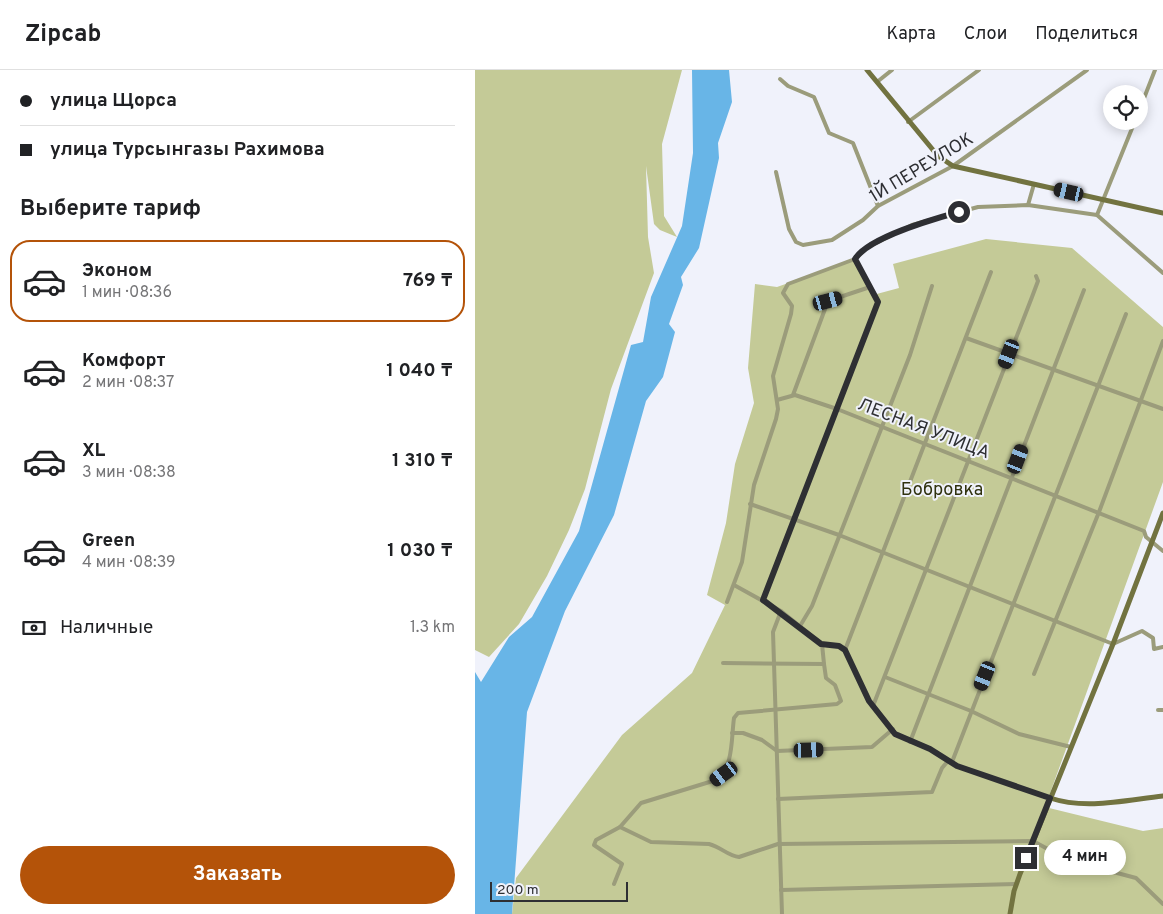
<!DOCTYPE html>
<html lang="ru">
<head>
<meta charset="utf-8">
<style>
	:root { --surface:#fff; --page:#f6f6f6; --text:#202124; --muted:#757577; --line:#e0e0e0; --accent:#b45309 }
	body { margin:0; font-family:Overpass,sans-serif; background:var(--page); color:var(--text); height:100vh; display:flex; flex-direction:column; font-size:19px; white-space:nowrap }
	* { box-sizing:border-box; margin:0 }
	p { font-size:16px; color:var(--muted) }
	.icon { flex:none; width:28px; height:28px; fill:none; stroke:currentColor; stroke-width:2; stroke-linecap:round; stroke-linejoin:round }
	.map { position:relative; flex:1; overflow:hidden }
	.drawer { display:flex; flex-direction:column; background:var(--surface); width:475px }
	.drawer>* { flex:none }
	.top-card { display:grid; align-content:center; height:110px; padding:0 20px; background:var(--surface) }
	.tools { position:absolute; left:628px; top:15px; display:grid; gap:10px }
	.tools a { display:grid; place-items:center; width:45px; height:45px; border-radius:50%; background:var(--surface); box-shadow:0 2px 12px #0003; font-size:25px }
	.scale { position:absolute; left:15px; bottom:12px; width:138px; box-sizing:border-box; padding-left:5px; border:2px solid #2e2f33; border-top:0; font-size:14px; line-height:18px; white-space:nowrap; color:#2e2f33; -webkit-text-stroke:4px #f0f2fb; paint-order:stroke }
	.end { position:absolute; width:22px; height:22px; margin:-11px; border:6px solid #2e2f33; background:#fff; box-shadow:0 0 0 2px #fff }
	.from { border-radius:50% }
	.bubble { position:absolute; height:35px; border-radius:18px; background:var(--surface); box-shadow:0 2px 12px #0003; font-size:16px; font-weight:700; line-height:35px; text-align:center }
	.car { position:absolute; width:15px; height:30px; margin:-15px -8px; border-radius:6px; box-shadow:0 0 4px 1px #0007; background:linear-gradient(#222 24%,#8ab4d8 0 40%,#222 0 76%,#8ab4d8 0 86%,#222 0) }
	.top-card b { display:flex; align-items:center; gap:18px; height:48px; font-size:19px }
	.top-card b+b { border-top:1px solid var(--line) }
	.top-card i { width:12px; height:12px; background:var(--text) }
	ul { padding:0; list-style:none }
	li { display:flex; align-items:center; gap:15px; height:82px; margin:0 10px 8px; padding:0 10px; border:2px solid transparent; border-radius:20px }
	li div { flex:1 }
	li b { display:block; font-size:19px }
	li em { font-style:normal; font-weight:700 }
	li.active { border-color:var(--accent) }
	li>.icon { width:45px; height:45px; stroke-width:1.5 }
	h2 { padding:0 20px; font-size:22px; line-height:60px }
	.pay { display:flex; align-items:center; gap:12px; height:55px; padding:0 20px; font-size:19px }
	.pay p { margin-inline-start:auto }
	.button { display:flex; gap:10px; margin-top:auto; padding:10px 20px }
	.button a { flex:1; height:58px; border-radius:30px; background:var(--accent); color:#fff; font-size:20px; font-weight:700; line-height:58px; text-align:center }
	header { display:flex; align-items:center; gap:30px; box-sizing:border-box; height:70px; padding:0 25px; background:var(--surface); border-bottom:1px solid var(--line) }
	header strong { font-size:24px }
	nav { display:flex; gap:28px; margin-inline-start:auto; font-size:18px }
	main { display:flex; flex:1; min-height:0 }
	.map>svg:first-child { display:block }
	.green { fill:#c4ca97 }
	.water { fill:#68b5e7 }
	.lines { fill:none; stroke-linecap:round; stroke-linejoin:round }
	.street { stroke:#9b9c7b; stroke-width:4 }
	.secondary { stroke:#727340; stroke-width:5 }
	.route { stroke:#2e2f33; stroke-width:6 }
	.labels { text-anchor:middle; stroke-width:4; stroke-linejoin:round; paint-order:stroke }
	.street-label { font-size:18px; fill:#2e2f33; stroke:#f0f2fb }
	.park-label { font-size:18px; fill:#30320f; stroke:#f0f2fb }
</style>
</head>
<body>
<header>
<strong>Zipcab</strong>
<nav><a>Карта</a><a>Слои</a><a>Поделиться</a></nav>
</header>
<main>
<section class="drawer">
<div class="top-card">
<b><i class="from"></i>улица Щорса</b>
<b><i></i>улица Турсынгазы Рахимова</b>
</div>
<h2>Выберите тариф</h2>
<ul>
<li class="active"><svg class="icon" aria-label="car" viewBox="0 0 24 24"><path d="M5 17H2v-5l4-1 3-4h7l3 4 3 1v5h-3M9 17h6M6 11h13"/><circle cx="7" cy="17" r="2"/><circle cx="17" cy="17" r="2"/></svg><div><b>Эконом</b><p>1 мин · 08:36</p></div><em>769 ₸</em></li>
<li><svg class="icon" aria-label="car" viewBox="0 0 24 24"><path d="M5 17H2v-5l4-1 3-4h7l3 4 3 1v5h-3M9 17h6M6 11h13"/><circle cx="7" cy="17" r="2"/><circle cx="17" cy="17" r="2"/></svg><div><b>Комфорт</b><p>2 мин · 08:37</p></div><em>1 040 ₸</em></li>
<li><svg class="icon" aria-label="car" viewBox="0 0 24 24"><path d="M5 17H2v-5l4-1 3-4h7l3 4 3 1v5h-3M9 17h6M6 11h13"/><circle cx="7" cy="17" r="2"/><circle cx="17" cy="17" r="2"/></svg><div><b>XL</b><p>3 мин · 08:38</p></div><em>1 310 ₸</em></li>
<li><svg class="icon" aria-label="car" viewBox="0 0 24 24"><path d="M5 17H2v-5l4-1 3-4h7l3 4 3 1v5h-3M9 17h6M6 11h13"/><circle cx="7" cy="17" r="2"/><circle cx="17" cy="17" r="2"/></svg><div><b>Green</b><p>4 мин · 08:39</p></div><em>1 030 ₸</em></li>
</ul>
<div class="pay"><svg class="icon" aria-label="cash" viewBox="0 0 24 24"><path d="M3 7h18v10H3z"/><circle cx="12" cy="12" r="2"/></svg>Наличные<p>1.3 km</p></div>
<div class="button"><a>Заказать</a></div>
</section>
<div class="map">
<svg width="688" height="844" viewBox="0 0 688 844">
	<rect width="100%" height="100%" fill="#f0f2fb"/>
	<g class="green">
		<path d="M0,0h207l-20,74 2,72 13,21 -17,-7 -6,-6 -8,-58 2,71 6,36 -43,116 -26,100 -16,41 -22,46 -28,48 -30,33 -14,-7z"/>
		<path d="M511,169l86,9 91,79v155l-118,325 98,24 20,-3v86h-651l4,-36 106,-143 70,-62 33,-68 -18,-10 19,-72 9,-59 19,-61 -6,-35 7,-84 22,3 79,-28 17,36 26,-7 -6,-24z"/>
	</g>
	<path class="water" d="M217,0h37l3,32 -14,41 1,15 -20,90 -18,29 2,8 -14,39 6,8 -12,45 -17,24 -32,114 -49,96 -38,101 -15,202h-37v-242l6,10 28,-45 23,-20 47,-86 52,-186 12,-3 8,-45 31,-71 11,-73z"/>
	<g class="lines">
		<g class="street">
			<path d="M305,9l8,7 26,11 15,36 24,10 25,63"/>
			<path d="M402,12l15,-12"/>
			<path d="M664,41l16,-41"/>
			<path d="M433,52l71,-52"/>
			<path d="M301,102l13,57 7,13 7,3 29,-5 31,-20 15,-14 75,-40 134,-96"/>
			<path d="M553,135l6,-21"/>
			<path d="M622,145l38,-94"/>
			<path d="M491,268l197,71"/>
			<path d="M318,325l35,-94 42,-14"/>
			<path d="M302,330l18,-5 42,14 307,122 2,6 17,14"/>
			<path d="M275,434l89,31 274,109 29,-13 11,7 1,11 9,-2"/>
			<path d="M259,515l47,26 41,33 17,2 6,4 24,51 27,33 34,15 27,17 93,32"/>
			<path d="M288,530l115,-298 -23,-43"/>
			<path d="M252,532l15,-40 12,-77 22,-66 2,-10 -5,-33 18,-62 1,-8 -9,-13 5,-9 67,-25 11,-11 46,-23 66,-18 50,-2 69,10 66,58"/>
			<path d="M306,541l-8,21 9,282"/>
			<path d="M325,556l12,-20 98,-251 22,-69"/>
			<path d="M370,580l146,-378"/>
			<path d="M248,593l101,1 -2,-20"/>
			<path d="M559,604l65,-162 64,-171"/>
			<path d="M410,607l86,34 48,23 52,13"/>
			<path d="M398,636l159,-409 6,-16 -2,-5"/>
			<path d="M683,640h5"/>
			<path d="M257,663h11l19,7 15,11 95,-4 21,-18"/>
			<path d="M435,672l174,-452"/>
			<path d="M477,692l174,-448"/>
			<path d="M303,729l154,-7 10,-24 6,-7"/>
			<path d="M145,757l31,15 58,2c12,3 19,12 30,13l39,-13 255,-3 35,19 68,18 27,26"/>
			<path d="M139,814l8,-20 -28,-19 2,-5 24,-13 21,-24 75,-23c18,-13 15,-41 18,-62l4,-5 99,-9 4,-3 -6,-16 -9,-7 -2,-14"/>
			<path d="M306,820l235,-6"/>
		</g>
		<g class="secondary">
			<path d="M392,0l71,86 15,10 210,47"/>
			<path d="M575,728c36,12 76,2 113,-2"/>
			<path d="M535,844l4,-23 6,-17 93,-230 50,-131"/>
		</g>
	</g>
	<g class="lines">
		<path class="route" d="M484,142c-25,7 -90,25 -104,47l23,43 -115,298 58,44 18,2 6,4 24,51 26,33 35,15 27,17 93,32 -24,60"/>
	</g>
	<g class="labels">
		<g class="street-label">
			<text transform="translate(446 97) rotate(-31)" y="6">1Й ПЕРЕУЛОК</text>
			<text transform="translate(449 358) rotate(21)" y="6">ЛЕСНАЯ УЛИЦА</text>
		</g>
		<g class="park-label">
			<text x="467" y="425">Бобровка</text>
		</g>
	</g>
</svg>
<div class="tools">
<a><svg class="icon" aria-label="locate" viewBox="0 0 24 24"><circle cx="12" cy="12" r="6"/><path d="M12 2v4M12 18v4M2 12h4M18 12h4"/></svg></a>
</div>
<div class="scale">200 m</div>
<i class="end from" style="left:484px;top:142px"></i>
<i class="end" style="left:551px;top:788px"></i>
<div class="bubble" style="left:569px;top:770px;width:82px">4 мин</div>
<i class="car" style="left:594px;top:122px;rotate:283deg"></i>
<i class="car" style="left:353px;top:231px;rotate:75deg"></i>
<i class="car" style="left:534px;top:284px;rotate:201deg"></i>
<i class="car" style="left:543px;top:389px;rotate:21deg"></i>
<i class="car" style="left:510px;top:606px;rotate:202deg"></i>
<i class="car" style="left:334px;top:680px;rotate:88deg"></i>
<i class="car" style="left:249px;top:704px;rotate:234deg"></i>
</div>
</main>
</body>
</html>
